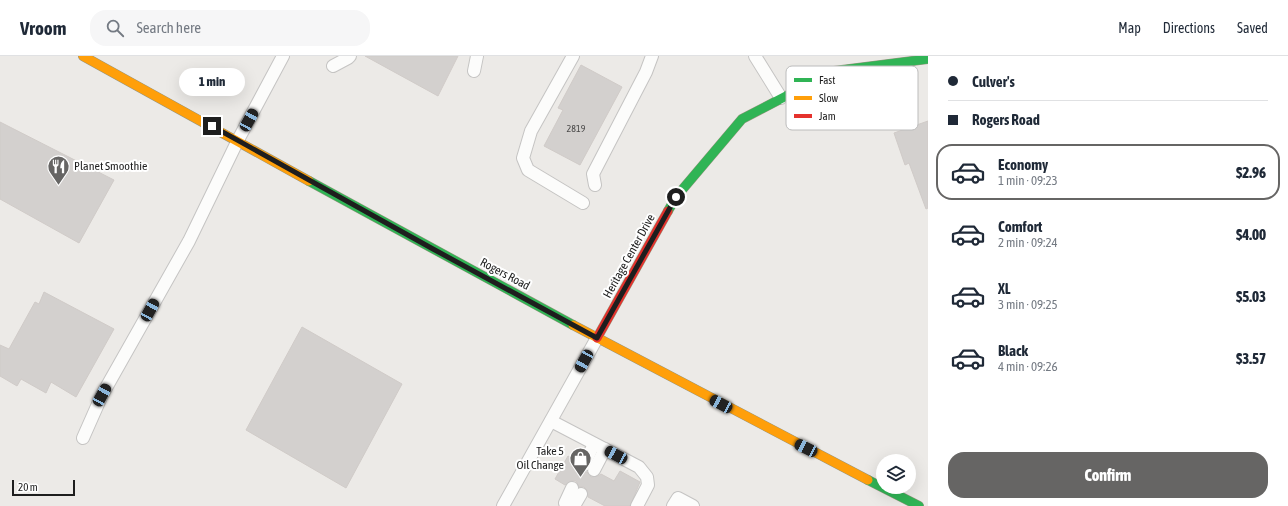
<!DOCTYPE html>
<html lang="en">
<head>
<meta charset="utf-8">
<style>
	:root { --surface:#fff; --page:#f6f6f7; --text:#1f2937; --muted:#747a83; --line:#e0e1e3; --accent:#666564 }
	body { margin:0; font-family:"Asap Condensed",sans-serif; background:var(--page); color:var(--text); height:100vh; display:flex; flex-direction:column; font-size:15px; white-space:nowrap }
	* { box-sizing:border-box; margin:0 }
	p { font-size:13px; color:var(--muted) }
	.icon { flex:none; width:22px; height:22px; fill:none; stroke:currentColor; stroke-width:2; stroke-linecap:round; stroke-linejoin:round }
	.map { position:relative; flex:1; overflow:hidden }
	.details { display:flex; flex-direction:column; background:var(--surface); width:360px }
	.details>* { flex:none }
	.hud { display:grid; align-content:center; height:88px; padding:0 20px; background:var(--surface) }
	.tools { position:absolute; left:876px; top:398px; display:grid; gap:8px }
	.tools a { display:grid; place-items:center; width:40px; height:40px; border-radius:50%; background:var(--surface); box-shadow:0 4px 16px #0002; font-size:20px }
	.scale { position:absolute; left:12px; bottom:10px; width:63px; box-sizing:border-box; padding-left:4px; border:2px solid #1e1e1e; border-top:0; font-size:11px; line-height:14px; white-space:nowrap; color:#1e1e1e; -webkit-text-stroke:3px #fff; paint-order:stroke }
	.end { position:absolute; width:18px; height:18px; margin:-9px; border:5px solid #1e1e1e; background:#fff; box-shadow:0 0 0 2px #fff }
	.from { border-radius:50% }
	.bubble { position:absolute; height:28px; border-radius:14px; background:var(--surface); box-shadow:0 4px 16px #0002; font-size:13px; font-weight:800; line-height:28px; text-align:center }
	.car { position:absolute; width:12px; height:24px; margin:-12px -6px; border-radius:5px; box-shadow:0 0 3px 1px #0007; background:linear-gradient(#222 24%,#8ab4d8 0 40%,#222 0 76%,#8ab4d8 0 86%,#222 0) }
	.hud b { display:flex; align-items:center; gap:14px; height:38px; font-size:15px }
	.hud b+b { border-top:1px solid var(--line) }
	.hud i { width:10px; height:10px; background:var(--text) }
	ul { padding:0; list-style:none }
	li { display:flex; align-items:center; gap:12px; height:56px; margin:0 8px 6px; padding:0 12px; border:2px solid transparent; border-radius:16px }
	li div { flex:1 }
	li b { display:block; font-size:15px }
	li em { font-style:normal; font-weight:800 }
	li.active { border-color:var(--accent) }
	li>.icon { width:36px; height:36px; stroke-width:1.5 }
	.primary-button { display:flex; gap:8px; margin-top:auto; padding:8px 20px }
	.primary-button a { flex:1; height:46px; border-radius:16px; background:var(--accent); color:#fff; font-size:16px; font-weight:800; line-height:46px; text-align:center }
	header { display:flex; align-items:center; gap:24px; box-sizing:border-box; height:56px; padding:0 20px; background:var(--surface); border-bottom:1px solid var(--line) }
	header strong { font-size:19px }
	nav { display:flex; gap:22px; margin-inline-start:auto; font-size:14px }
	.search { width:280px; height:36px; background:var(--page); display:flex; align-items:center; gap:10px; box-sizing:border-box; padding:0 14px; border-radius:16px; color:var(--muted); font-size:15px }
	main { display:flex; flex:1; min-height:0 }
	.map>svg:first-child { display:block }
	.building { fill:#d3d0ce; stroke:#d0cbc8 }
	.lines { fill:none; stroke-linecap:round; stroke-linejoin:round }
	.lane-casing { stroke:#c5c4c3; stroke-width:14 }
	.fast-casing { stroke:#97967f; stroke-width:10 }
	.slow-casing { stroke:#97967f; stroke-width:10 }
	.jam-casing { stroke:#97967f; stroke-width:10 }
	.lane { stroke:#fcfcfb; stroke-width:12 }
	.fast { stroke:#30b455; stroke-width:9 }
	.slow { stroke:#ff9f0a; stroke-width:9 }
	.jam { stroke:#e5322d; stroke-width:9 }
	.route { stroke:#1e1e1e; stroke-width:5 }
	.labels { text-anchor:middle; stroke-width:4; stroke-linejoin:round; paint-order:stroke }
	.number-label { font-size:10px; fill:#4b4a4a }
	.poi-label { font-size:12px; fill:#1e1e1e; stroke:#fff; text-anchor:start }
	.street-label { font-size:12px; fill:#1e1e1e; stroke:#fff }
	.key { fill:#fff; stroke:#bcbcbc; stroke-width:1 }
	.key-label { font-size:11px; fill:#1e1e1e }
</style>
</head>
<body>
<header>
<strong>Vroom</strong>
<div class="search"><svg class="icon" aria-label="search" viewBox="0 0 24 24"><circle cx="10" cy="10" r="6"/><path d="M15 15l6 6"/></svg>Search here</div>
<nav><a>Map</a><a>Directions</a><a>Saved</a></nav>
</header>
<main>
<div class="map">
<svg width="928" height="450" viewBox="0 0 928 450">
	<rect width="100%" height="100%" fill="#eceae7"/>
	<g class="building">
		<path d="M365,0h93l-20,40z"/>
		<path d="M581,9l41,22 -42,78 -36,-19 19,-36 -5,-2z"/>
		<path d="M928,65v87l-2,1 -17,-46 -4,2 -11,-32z"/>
		<path d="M0,66l114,58 -35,63 -79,-44z"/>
		<path d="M44,236l70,37 -38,68 -25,-15 -5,11 -25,-14 -4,7 -17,-10v-31l9,4 26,-47 4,2z"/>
		<path d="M302,271l100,57 -56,104 -100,-58z"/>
		<path d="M568,400l9,5v4l1,5 3,2h6l4,5 7,-1 3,-2 13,7 6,-10 20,11 -10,24h-25l-17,-9 -1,-7 -3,-3h-5l-3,-6h-5l-6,4 -10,-6z"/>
	</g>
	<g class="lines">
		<defs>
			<g id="lane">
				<path d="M573,0l-42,75 -8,27 5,12 55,33"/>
				<path d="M755,0l26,42"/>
				<path d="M333,10l15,-8 2,-2"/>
				<path d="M474,15l3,-15"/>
				<path d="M595,129l-2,-11 53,-102 6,-16"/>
				<path d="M551,365l88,46 8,10 1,8 -11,21"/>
				<path d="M83,382l19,-43 87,-154 49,-101 45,-84"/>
				<path d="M584,409l10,-21"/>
				<path d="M594,414l11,-21"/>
				<path d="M565,447l7,-15"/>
				<path d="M503,450l94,-168"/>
				<path d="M574,450l7,-12"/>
				<path d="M673,450l5,-8 15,8"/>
			</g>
			<g id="fast">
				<path d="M309,125l264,144"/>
				<path d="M668,155l8,-14 66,-78 92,-48 94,-12"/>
				<path d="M868,424l51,26"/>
			</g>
			<g id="slow">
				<path d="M83,0l226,125"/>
				<path d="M573,269l295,155"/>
			</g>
			<path id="jam" d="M597,282l71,-127"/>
		</defs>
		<use href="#lane" class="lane-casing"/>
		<use href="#fast" class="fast-casing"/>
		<use href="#slow" class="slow-casing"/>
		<use href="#jam" class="jam-casing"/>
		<use href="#lane" class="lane"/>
		<use href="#fast" class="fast"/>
		<use href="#slow" class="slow"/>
		<use href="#jam" class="jam"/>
	</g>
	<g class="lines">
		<path class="route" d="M212,70l221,123 164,89 79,-141"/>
	</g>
	<defs>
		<symbol id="restaurant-pin" viewBox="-11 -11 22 30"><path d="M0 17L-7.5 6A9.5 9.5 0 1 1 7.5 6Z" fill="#666564" stroke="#fff"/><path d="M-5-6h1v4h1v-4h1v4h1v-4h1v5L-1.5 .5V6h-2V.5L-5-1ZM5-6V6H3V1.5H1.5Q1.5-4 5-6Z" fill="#fff"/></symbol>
		<symbol id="shop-pin" viewBox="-11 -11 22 30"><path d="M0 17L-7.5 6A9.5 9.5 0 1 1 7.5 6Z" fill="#666564" stroke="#fff"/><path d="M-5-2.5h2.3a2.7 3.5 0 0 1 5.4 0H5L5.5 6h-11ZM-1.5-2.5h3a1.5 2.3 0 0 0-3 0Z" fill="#fff"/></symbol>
	</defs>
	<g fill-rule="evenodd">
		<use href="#restaurant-pin" x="46" y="98" width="25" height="34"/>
		<use href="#shop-pin" x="568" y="390" width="25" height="34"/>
	</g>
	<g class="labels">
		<g class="number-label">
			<text x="576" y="76">2819</text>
		</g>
		<g class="poi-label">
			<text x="74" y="114">Planet Smoothie</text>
			<text x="564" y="399" text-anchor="end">Take 5<tspan x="564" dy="14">Oil Change</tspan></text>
		</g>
		<g class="street-label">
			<text transform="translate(629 200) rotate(-61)" y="4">Heritage Center Drive</text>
			<text transform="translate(505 218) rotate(28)" y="4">Rogers Road</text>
		</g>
	</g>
	<rect x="786" y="10" width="132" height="64" rx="6" class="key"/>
	<rect x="794" y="22" width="18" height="4" fill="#30b455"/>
	<rect x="794" y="40" width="18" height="4" fill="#ff9f0a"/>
	<rect x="794" y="58" width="18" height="4" fill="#e5322d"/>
	<g class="key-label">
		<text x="819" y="28">Fast</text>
		<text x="819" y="46">Slow</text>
		<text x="819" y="64">Jam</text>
	</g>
</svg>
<div class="tools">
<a><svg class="icon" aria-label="layers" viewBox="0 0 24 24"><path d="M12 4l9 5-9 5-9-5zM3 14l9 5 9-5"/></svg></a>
</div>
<div class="scale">20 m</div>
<i class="end from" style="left:676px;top:141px"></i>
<i class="end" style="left:212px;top:70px"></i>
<div class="bubble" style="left:179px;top:12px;width:66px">1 min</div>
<i class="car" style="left:249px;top:64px;rotate:29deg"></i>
<i class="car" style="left:150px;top:254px;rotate:29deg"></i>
<i class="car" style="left:584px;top:305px;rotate:209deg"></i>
<i class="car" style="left:102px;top:339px;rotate:29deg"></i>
<i class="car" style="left:721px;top:348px;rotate:298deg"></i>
<i class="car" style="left:806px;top:392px;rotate:297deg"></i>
<i class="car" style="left:616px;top:399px;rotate:298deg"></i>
</div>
<section class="details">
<div class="hud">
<b><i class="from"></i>Culver's</b>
<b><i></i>Rogers Road</b>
</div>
<ul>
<li class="active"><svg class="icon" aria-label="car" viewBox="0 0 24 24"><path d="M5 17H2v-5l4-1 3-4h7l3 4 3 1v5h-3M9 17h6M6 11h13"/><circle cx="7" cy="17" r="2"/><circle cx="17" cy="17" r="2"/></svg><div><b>Economy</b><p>1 min · 09:23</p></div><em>$2.96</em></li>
<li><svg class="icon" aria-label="car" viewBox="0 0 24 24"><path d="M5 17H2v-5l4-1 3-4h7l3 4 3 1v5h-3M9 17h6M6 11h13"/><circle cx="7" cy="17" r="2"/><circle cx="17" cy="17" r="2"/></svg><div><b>Comfort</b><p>2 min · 09:24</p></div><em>$4.00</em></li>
<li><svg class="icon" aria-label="car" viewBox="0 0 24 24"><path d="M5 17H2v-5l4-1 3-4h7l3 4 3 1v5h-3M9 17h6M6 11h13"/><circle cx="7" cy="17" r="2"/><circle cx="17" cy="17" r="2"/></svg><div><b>XL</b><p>3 min · 09:25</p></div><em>$5.03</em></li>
<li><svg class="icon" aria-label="car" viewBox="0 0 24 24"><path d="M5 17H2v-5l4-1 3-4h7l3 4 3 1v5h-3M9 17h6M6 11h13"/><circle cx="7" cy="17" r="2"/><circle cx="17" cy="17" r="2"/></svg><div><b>Black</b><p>4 min · 09:26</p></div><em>$3.57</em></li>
</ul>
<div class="primary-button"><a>Confirm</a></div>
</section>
</main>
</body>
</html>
